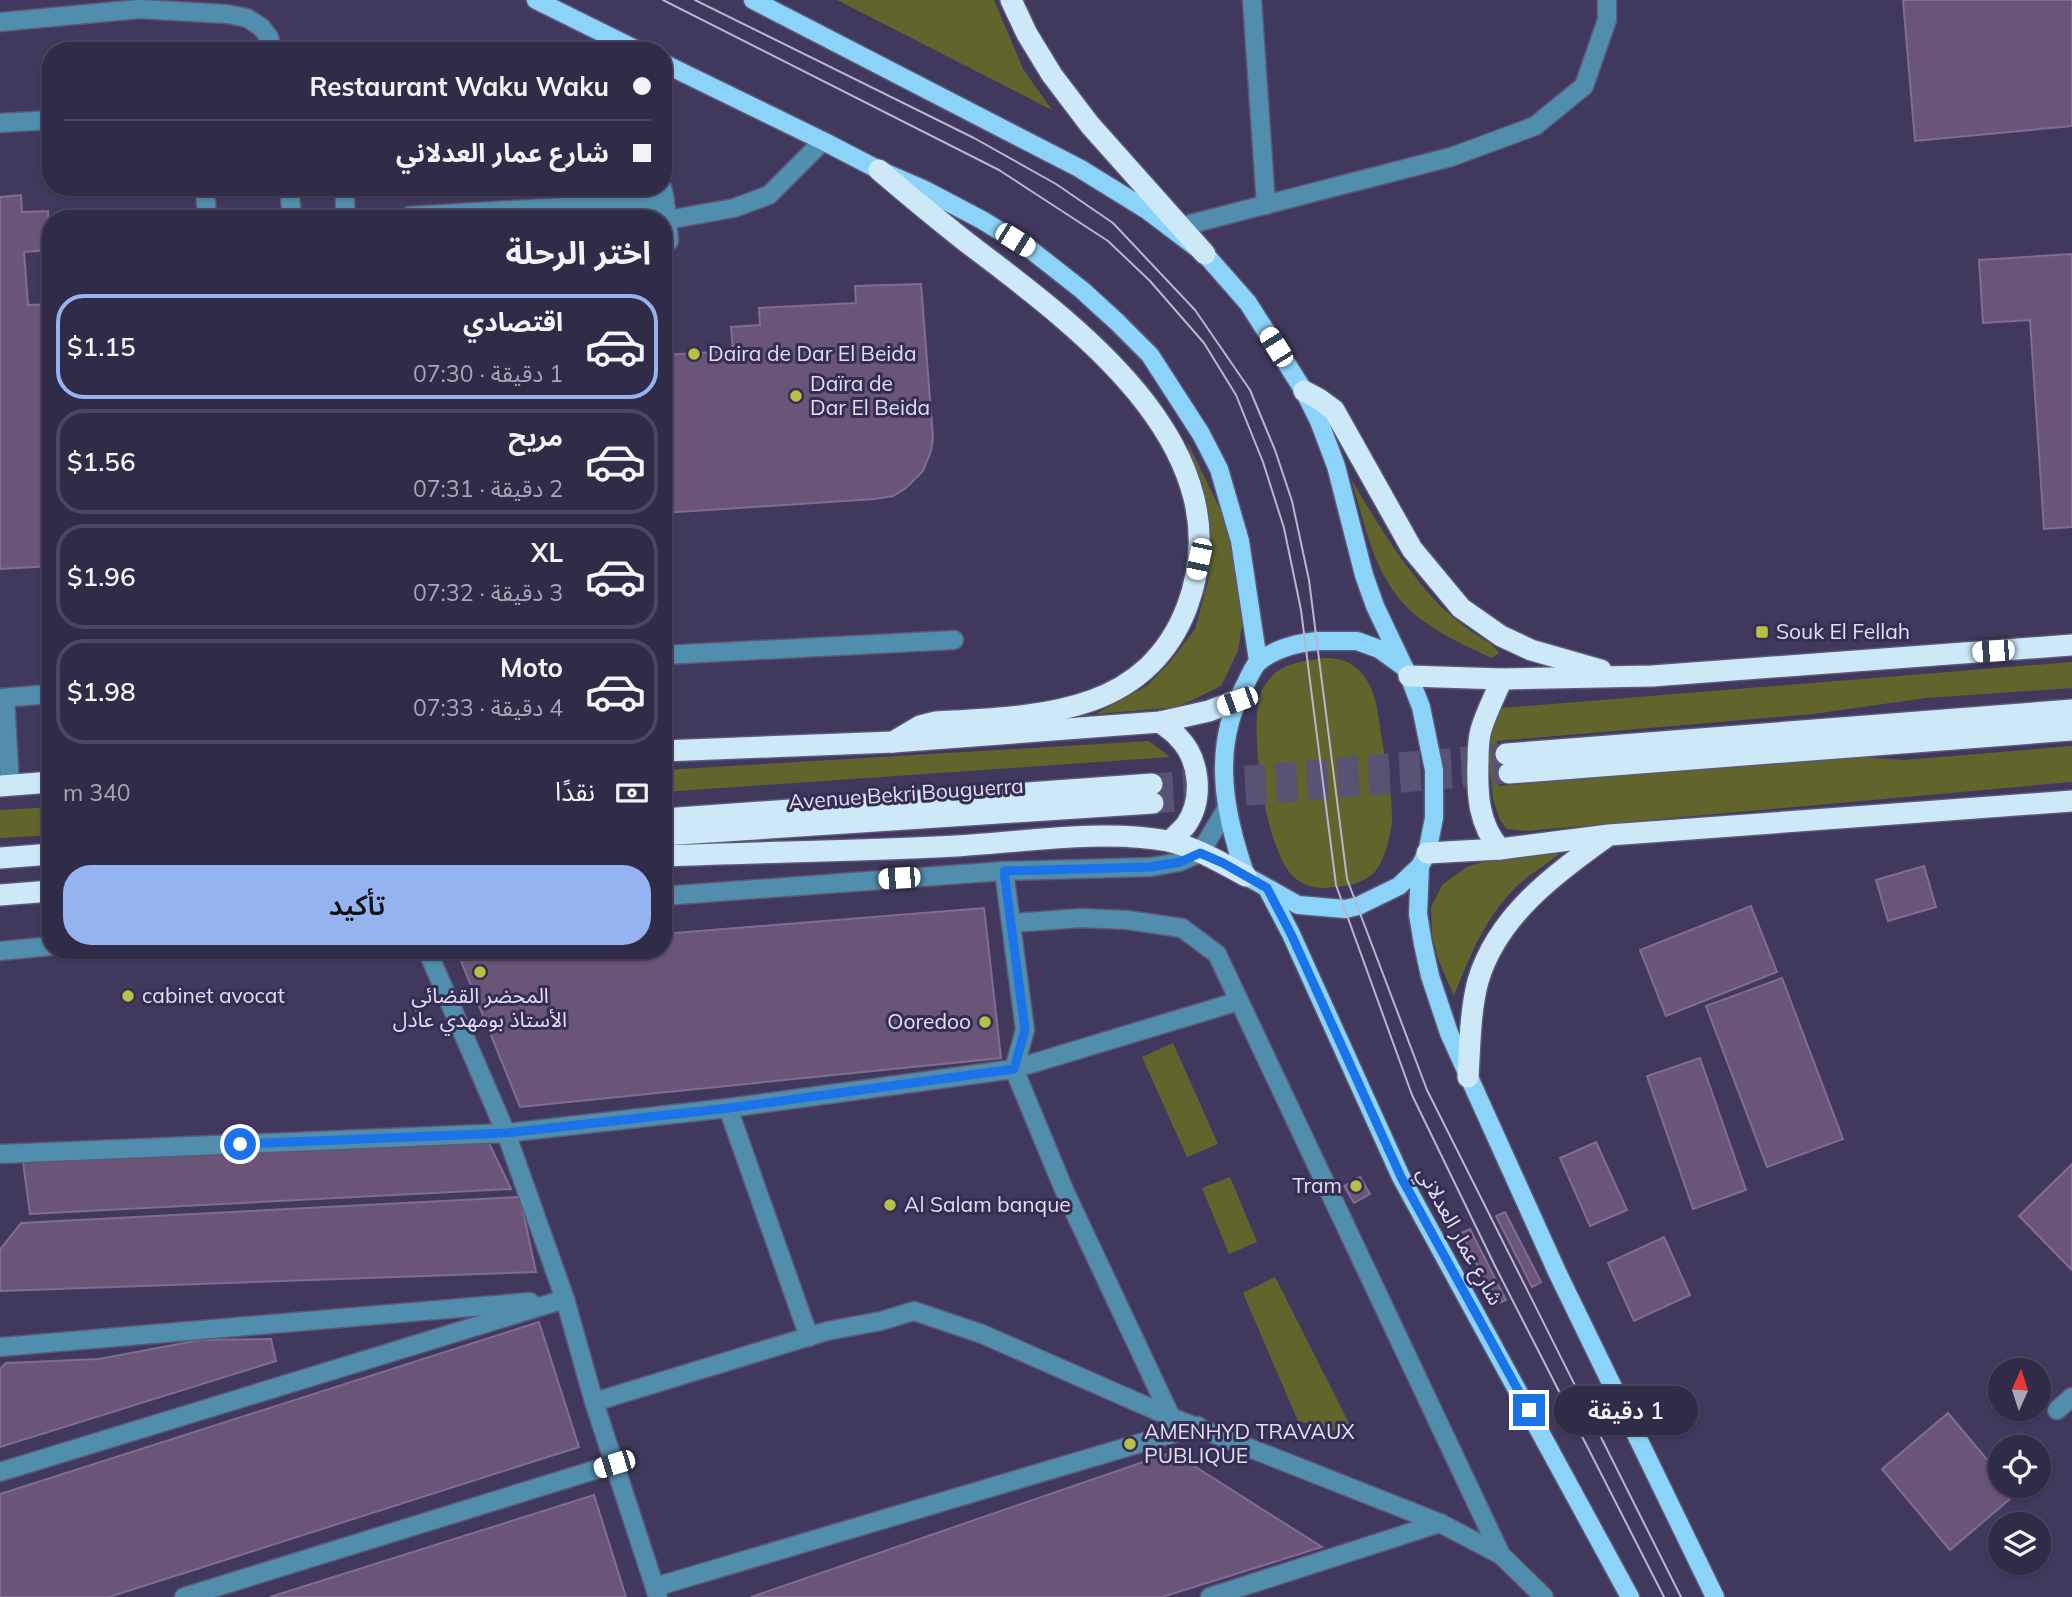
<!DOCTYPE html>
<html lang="ar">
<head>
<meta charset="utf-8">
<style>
	:root { --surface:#302b46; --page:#38334d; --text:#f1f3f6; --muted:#a8a7b3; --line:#4b475f; --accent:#95b2f1 }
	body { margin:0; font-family:Mulish,"Noto Sans Arabic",sans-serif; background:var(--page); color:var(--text); direction:rtl; height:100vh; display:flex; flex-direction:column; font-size:26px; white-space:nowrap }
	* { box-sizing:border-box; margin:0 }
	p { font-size:23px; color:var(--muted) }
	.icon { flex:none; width:38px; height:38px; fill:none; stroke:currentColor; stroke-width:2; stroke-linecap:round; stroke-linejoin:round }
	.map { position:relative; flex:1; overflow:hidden; direction:ltr }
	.side { position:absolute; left:42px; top:210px; width:630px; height:749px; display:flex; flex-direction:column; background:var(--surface); border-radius:28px; box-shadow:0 2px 5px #0004,0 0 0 2px var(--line); direction:rtl }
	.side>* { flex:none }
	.hud { position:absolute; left:42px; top:42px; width:630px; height:154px; border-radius:28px; box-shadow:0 2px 5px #0004,0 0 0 2px var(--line); direction:rtl; display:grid; align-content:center; height:154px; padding:0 21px; background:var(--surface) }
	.needle { width:46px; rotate:3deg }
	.fabs { position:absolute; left:1988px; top:1358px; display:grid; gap:14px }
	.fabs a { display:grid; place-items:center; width:63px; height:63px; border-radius:50%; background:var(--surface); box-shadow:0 2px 5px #0004,0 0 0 2px var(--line); font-size:35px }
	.end { position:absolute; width:32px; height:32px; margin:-16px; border:9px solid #1a73e8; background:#fff; box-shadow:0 0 0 4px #fff }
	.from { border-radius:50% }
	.bubble { position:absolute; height:49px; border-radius:24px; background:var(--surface); box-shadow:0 2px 5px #0004,0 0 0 2px var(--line); font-size:23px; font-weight:600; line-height:49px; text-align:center; direction:rtl }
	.car { position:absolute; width:21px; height:42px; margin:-21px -10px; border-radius:9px; box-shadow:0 0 5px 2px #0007; background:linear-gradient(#fff 24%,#345 0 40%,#fff 0 76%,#345 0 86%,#fff 0) }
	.hud b { display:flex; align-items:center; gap:24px; height:66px; font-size:26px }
	.hud b+b { border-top:2px solid var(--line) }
	.hud i { width:18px; height:18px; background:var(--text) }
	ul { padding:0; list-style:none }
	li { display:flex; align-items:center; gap:21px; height:105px; margin:0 14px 10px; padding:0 7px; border:4px solid var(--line); border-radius:28px }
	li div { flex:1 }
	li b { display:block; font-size:26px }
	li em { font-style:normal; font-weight:600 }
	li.on { border-color:var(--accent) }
	li>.icon { width:63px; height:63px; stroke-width:1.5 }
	h2 { padding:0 21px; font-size:32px; line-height:84px }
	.pay { display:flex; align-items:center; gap:18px; height:77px; padding:0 21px; font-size:26px }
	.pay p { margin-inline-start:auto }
	.action { display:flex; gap:14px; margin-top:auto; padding:14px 21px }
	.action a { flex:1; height:80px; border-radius:28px; background:var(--accent); color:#111; font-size:28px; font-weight:600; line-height:80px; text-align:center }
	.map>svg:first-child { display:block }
	.green { fill:#61652c }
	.building { fill:#6a5478; stroke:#836c91; stroke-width:2 }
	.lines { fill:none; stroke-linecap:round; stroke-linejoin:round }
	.highway-tunnel { stroke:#585274; stroke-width:21; stroke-dasharray:21 10; stroke-linecap:butt }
	.minor-casing { stroke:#5d5778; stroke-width:21 }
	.major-casing { stroke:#5d5778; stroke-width:21 }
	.highway-casing { stroke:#5d5778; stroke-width:24 }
	.minor { stroke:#518dac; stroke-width:18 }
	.major { stroke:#8cd3f9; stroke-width:18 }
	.highway { stroke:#cde8f7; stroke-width:21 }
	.tram { stroke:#b9b5cf; stroke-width:2 }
	.route { stroke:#1a73e8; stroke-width:9 }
	.poi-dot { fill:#b9c046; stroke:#362e52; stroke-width:2.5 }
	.labels { text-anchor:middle; stroke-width:6; stroke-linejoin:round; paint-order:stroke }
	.poi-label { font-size:21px; fill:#e0ddf4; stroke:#362e52; text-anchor:start }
	.street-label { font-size:21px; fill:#e0ddf4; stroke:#362e52 }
</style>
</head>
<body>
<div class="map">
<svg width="2072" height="1597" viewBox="0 0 2072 1597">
	<rect width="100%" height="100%" fill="#40395d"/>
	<g class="green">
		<path d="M837,0h157l29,69 29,41z"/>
		<path d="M1187,441l48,99 10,65 -7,46 -17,35 -43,21 -82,7 52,-29 23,-24 24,-32 13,-47 3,-52z"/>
		<path d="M1351,479c24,41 49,82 81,118 12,14 30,28 46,39 8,5 15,8 21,17l-7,5c-29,-13 -66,-30 -88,-54 -31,-33 -40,-83 -53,-125z"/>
		<path d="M1325,658c11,0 22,2 30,9 7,5 13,14 16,21 7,16 8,35 11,52 4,25 10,52 10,78 0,14 -7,40 -15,51 -11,16 -35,18 -53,19 -10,0 -21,-3 -29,-10 -30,-24 -48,-154 -33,-188 3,-5 9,-14 13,-17 14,-11 34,-13 50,-15z"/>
		<path d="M2072,662v26l-146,10 -113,16 -316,27 2,45 351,-30 54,4 168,-14v36l-546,49 -19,-2 -7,-9 -7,-21 -6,-60 3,-17 11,-14z"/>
		<path d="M1149,741l21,16 -507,35v-22z"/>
		<path d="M51,807v28l-51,3v-28z"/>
		<path d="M1561,852c-13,12 -30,21 -43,33 -32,31 -48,70 -64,111l-16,-37 -6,-25 -1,-27 12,-23 24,-17 35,-11z"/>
		<path d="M1173,1043l45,101 -31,13 -45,-100z"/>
		<path d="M1230,1177l27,65 -28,12 -27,-66z"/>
		<path d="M1275,1277l81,160 -58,-16 -55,-128z"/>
	</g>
	<g class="building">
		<path d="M1903,0h169v126l-157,15z"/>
		<path d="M21,195l1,17 26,-1 2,39 -26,2 4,53 23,-1v262l-51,3v-372z"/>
		<path d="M2072,254v273l-28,2 -14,-209 -47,3 -4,-63z"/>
		<path d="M921,284l12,154 -2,13 -8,20 -17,17 -13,8 -18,3 -212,14v-158l70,-4 -2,-24 29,-2 -1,-17 97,-5 -1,-17z"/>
		<path d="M1924,866l12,41 -48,14 -12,-41z"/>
		<path d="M1751,906l26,66 -111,44 -26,-66z"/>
		<path d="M984,908l17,150 -481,49 -63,-156 206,-1v-16z"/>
		<path d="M1782,978l61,161 -76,28 -61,-161z"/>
		<path d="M1700,1058l46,132 -53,19 -46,-133z"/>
		<path d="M488,1141l23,48 -481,25 -7,-52z"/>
		<path d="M1596,1142l31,68 -37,16 -30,-68z"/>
		<path d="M2072,1164v106l-53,-54z"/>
		<path d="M1360,1177l10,17 -16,9 -10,-17z"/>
		<path d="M520,1197l16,75 -536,19v-41l21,-27z"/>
		<path d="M1505,1212l36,70 -9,5 -36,-71z"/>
		<path d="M1470,1229l36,71 -9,4 -36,-71z"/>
		<path d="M1664,1237l26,58 -56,26 -26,-58z"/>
		<path d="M539,1322l40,125 -470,150h-109v-103z"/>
		<path d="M271,1339l5,22 -276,86v-78l6,-6 93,-4 101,-19z"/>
		<path d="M1948,1413l52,62v11h9l7,8 -66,56 -68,-81z"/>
		<path d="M1172,1452l150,95 -160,50h-411z"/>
		<path d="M594,1495l32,102h-356z"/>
	</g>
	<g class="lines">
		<g class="highway-tunnel">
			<path d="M1152,784l354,-30"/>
			<path d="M1153,803l356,-30"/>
		</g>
		<defs>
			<g id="minor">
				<path d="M1252,0l14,205"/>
				<path d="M0,22l139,-13 88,5 20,4 14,9 8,10 3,14"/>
				<path d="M0,123l51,-3"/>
				<path d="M205,187l2,32"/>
				<path d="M289,187l3,32"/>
				<path d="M344,187l2,32"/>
				<path d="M406,219l4,-3 255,-15 -3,-14"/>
				<path d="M667,220l67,-12 35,-13 54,-54"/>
				<path d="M1179,227l272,-70 84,-31 49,-40 23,-66v-20"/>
				<path d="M663,247l6,-6 -3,-33"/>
				<path d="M663,655l291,-15"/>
				<path d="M0,698l51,-4"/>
				<path d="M5,698l5,87"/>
				<path d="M1004,871l21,159 -11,39 51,123 106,225"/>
				<path d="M663,896l341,-25 147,-4 28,-5 21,-9 27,-45"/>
				<path d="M1012,923l69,-5 46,2 55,8 35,26 284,601"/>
				<path d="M427,950l79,183 59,166 29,103 64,195"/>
				<path d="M0,951l51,-5"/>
				<path d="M728,1108l81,229"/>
				<path d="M0,1154l506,-21 222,-25 286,-39 225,-68"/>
				<path d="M0,1347l530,-45"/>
				<path d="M594,1402l233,-71 54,-10 33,-10 68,23 189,83 269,106 61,32 43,42"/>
				<path d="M2057,1410l15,-13"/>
				<path d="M0,1472l565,-173"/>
				<path d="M655,1587l543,-161"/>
				<path d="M184,1597l430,-133"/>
				<path d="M1210,1597l230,-74"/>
			</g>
			<g id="major">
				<path d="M536,0l103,51"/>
				<path d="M753,0l326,168 68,42 58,44 43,49 56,88 15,30 17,45 28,109 11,31 29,61"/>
				<path d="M663,63l160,78 56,29 46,20 57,30 49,30 51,40 35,32 33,33 51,79 18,35 21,72 18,120"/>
				<path d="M1317,641h40l22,8 25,18 5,9 12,31 13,63v48l-7,35 -7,13 -21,20 -41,20 -13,3 -47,-4 -52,-29c-22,-62 -35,-128 -2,-189 5,-9 9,-22 17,-27 16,-12 36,-17 56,-19z"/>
				<path d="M1420,866l-2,48 5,30 7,32 19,57 109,241 157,323"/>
				<path d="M1267,888l24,46 110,243 229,420"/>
			</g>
			<g id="highway">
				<path d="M1011,0l16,34 25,41 38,50 115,129"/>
				<path d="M879,170c28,24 57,48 86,71 109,83 282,206 222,366 -42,110 -152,109 -251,115l-16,4 -27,16"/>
				<path d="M1304,391l15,8 15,11 78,139 49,59 40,28 30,14 70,20"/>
				<path d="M1409,676l93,3 150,-3 420,-31"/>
				<path d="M1160,722c6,5 13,9 18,15 22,22 26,62 8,88 -5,6 -11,11 -16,16"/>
				<path d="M663,751l230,-9 267,-20 49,-11 28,-11"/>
				<path d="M1506,754l566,-44"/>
				<path d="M1509,773l563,-43"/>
				<path d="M0,786l51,-4"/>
				<path d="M663,819l489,-35"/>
				<path d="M663,835l490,-32"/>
				<path d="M1500,849c-22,-25 -23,-56 -22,-87 0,-11 0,-22 3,-32 5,-18 14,-34 21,-51"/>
				<path d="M1427,853l73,-4 109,-14 463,-34"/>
				<path d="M663,856c98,-4 196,-5 293,-10 67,-4 147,-17 212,-5 27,6 54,22 78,35"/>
				<path d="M0,858l51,-4"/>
				<path d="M0,895l51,-4"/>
				<path d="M1468,1077c2,-31 2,-66 10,-96 19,-64 75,-106 127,-143"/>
			</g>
		</defs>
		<use href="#minor" class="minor-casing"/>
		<use href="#major" class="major-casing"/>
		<use href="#highway" class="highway-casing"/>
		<use href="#minor" class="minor"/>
		<use href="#major" class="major"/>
		<use href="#highway" class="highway"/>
		<g class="tram">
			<path d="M663,0l336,170 109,71 42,40 54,62 32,52 27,67 21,66 17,82 35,275 76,210 83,171 169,331"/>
			<path d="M695,0l279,138 82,46 57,39 82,87 55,80 25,60 17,51 17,79 38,299 80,211 254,507"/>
		</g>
	</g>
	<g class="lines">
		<path class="route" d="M240,1144l266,-11 223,-25 285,-39 11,-39 -21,-159 147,-4 29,-5 20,-9 23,10 44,25 24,46 110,243 128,233"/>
	</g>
	<g class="poi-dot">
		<circle cx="694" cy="354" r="7"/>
		<circle cx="796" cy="396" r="7"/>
		<rect x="1755" y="625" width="14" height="14" rx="3.5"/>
		<circle cx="480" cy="972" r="7"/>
		<circle cx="128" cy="996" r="7"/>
		<circle cx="985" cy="1022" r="7"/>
		<circle cx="1356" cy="1186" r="7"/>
		<circle cx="890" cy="1205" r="7"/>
		<circle cx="1130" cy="1444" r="7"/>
	</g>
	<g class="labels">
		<g class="poi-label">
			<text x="708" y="361">Daira de Dar El Beida</text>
			<text x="810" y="391">Daïra de<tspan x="810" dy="24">Dar El Beida</tspan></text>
			<text x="1776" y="639">Souk El Fellah</text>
			<text x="142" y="1003">cabinet avocat</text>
			<text x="480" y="1003" text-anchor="middle">المحضر القضائي<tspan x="480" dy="24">الأستاذ بومهدي عادل</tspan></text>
			<text x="971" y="1029" text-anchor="end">Ooredoo</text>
			<text x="1342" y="1193" text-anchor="end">Tram</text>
			<text x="904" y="1212">Al Salam banque</text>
			<text x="1144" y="1439">AMENHYD TRAVAUX<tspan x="1144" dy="24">PUBLIQUE</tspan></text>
		</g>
		<g class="street-label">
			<text transform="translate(906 794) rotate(-4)" y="7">Avenue Bekri Bouguerra</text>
			<text transform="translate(1460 1236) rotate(61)" y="7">شارع عمار العدلاني</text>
		</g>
	</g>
</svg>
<div class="fabs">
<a><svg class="needle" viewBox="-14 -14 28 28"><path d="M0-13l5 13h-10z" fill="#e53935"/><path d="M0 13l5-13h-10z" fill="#a8a7b3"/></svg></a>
<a><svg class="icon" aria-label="locate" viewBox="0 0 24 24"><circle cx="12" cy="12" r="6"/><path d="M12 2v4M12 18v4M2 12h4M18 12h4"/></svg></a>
<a><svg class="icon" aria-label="layers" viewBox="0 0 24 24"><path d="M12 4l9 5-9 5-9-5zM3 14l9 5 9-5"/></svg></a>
</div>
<i class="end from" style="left:240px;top:1144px"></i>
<i class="end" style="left:1529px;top:1410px"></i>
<div class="bubble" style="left:1554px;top:1386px;width:144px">1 دقيقة</div>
<i class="car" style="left:1015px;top:240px;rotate:122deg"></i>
<i class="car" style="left:1276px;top:347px;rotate:328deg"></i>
<i class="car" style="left:1199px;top:559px;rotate:192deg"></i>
<i class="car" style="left:1993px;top:651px;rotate:266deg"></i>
<i class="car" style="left:1237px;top:701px;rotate:250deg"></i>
<i class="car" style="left:899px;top:878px;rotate:266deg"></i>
<i class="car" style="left:614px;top:1464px;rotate:253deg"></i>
<div class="hud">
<b><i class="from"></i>Restaurant Waku Waku</b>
<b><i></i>شارع عمار العدلاني</b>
</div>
<section class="side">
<h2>اختر الرحلة</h2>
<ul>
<li class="on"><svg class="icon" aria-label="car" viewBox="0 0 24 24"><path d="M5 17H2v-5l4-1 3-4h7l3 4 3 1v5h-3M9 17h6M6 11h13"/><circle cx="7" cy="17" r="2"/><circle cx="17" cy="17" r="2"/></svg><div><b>اقتصادي</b><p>1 دقيقة · 07:30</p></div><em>$1.15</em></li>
<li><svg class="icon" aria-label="car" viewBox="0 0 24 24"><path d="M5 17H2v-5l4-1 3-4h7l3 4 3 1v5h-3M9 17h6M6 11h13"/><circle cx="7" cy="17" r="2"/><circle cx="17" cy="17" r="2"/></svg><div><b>مريح</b><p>2 دقيقة · 07:31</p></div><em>$1.56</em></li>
<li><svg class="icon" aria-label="car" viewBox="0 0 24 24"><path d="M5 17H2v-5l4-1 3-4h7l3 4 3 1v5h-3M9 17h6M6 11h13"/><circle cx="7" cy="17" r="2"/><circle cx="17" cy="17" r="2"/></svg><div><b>XL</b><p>3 دقيقة · 07:32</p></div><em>$1.96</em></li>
<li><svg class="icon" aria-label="car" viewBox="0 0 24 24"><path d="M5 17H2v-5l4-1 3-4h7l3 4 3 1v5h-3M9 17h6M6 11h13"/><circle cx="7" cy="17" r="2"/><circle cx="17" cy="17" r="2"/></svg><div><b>Moto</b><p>4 دقيقة · 07:33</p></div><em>$1.98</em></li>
</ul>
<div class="pay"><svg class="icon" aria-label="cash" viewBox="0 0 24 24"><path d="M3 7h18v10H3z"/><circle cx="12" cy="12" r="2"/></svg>نقدًا<p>340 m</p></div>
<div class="action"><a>تأكيد</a></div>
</section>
</div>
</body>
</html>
